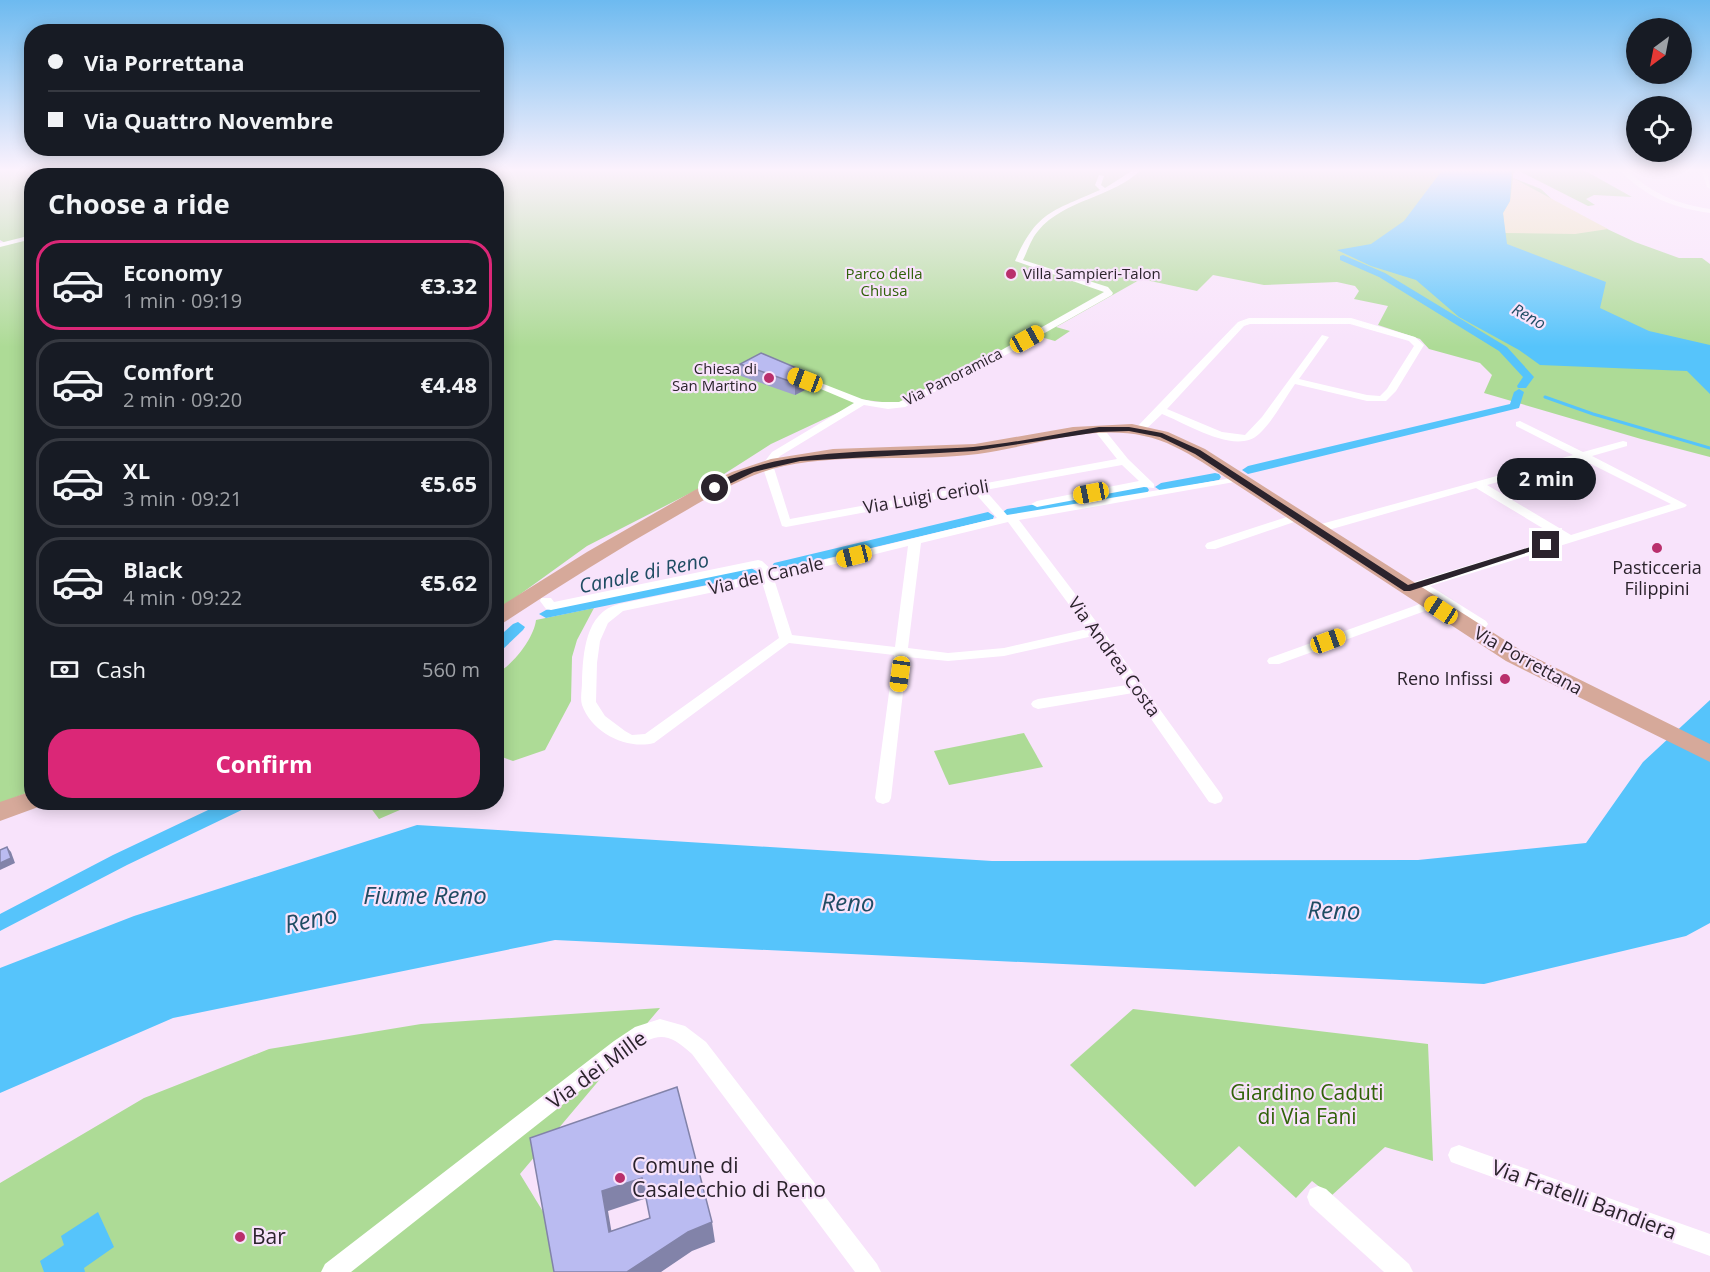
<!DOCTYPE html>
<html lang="en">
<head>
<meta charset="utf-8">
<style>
	:root { --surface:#171b24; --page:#242831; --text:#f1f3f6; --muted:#9ea1a6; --line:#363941; --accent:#db2777 }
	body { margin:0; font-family:"Open Sans",sans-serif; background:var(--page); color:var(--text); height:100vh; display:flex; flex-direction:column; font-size:22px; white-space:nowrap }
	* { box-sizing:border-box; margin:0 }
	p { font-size:20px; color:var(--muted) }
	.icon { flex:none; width:33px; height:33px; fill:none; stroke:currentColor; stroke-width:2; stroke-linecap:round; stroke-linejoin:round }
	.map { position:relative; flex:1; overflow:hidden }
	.sheet { position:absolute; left:24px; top:168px; width:480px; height:642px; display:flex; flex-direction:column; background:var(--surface); border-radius:24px; box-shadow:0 3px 15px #0003 }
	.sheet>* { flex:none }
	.guide { position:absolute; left:24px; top:24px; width:480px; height:132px; border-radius:24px; box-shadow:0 3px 15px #0003; display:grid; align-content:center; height:132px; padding:0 24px; background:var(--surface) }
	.needle { width:39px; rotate:212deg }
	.controls { position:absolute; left:1626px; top:18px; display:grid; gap:12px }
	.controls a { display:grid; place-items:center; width:66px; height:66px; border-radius:50%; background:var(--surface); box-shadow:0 3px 15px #0003; font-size:30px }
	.end { position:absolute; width:27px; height:27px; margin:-14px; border:8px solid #2b232c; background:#fff; box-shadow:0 0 0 3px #fff }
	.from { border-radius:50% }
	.bubble { position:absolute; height:42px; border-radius:21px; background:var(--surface); box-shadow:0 3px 15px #0003; font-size:20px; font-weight:700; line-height:42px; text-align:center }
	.car { position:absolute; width:18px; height:36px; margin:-18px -9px; border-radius:8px; box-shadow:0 0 4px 2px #0007; background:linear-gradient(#f5c518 24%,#345 0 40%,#f5c518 0 76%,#345 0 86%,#f5c518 0) }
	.guide b { display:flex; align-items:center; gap:21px; height:57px; font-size:22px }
	.guide b+b { border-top:2px solid var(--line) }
	.guide i { width:15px; height:15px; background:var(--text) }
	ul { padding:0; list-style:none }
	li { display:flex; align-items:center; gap:18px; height:90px; margin:0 12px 9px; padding:0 12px; border:3px solid var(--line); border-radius:24px }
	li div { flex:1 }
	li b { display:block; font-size:22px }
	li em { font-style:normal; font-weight:700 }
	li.active { border-color:var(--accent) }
	li>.icon { width:54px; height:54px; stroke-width:1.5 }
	h2 { padding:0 24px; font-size:27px; line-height:72px }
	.pay { display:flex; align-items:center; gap:15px; height:66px; padding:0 24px; font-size:22px }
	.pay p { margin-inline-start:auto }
	.primary-button { display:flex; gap:12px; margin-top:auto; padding:12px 24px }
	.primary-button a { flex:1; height:69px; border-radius:24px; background:var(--accent); color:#fff; font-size:24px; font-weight:700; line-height:69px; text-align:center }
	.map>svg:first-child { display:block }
	.green { fill:#addb96 }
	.sand { fill:#ebe2bc }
	.water { fill:#56c4fb }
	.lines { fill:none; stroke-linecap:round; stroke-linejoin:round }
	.stream { stroke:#56c4fb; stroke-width:3 }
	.canal { fill:#56c4fb; fill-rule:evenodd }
	.minor { fill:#fff; fill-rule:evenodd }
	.primary { fill:#d6a99a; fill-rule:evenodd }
	.wall { fill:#a0a1cf }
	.shaded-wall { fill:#8283a9 }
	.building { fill:#babbf1; stroke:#8283a9; stroke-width:1.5; fill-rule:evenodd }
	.route { fill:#2b232c }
	.poi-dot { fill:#b92f6c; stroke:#f8e3fb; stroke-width:2 }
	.labels { text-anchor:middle; stroke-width:4.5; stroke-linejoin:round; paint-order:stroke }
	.far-park-label { font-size:15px; fill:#306209; stroke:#f8e3fb }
	.far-poi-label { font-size:15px; fill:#2b232c; stroke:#f8e3fb; text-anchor:start }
	.far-street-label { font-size:15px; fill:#2b232c; stroke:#f8e3fb }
	.far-water-label { font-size:16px; font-style:italic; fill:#1f4c63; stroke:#f8e3fb }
	.street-label { font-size:18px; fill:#2b232c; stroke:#f8e3fb }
	.poi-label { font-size:18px; fill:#2b232c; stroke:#f8e3fb }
	.water-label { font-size:20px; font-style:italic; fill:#1f4c63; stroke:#f8e3fb }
	.near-street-label { font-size:21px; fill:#2b232c; stroke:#f8e3fb }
	.near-park-label { font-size:21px; fill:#306209; stroke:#f8e3fb }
	.near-poi-label { font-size:21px; fill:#2b232c; stroke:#f8e3fb; text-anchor:start }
	.near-water-label { font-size:24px; font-style:italic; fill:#1f4c63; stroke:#f8e3fb }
</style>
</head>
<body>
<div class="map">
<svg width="1710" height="1272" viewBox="0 0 1710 1272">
	<rect width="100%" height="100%" fill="#f8e3fb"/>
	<g class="green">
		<path d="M0,169h1517l-4,5v4l28,11 19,18 75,35 44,16h23l8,6v193l-69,-18 -157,-46 8,-18 -12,-12 -51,-14 -9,-10 -42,-14 10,-19 -34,-7 5,-8 -4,-5 -18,-4 -73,3 -51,-10 -16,16 -56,-12 -85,48 14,4 -15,10 -18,-5 -138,68 -34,-4 -94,44 -61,39 -123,63 -90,65 -1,-435h-464v615l-32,12v-558l5,-2 -5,-3z"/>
		<path d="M1522,169h60l50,28 -38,-2 -8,4 9,6 -7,1 -69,-35z"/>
		<path d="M594,608l-17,32 -5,17 -1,44 -26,49 -32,11 -16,-6v-82c16,-8 37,-35 39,-53z"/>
		<path d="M1024,733l19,34 -94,18 -15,-34z"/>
		<path d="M367,803h49l-37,16z"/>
		<path d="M660,1008l-140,166 60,98h-580v-89l144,-85 125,-49 152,-25z"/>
		<path d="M1133,1009l295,35 5,117 -48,-14 -54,49 -19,-15 -16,17 -57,-52 -44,41 -125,-122z"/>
	</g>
	<path class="sand" d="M1513,178l95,51 -33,5 -70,-1 -2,-20 7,-12z"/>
	<g class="water">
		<path d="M1443,169h69l-2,32 -7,12 4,31 99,38 -6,26 49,23 61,14v49l-23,-23 -147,-6 -21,-15 -60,-33 -43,-37 -45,-14 -34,-16 34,-6 33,-23z"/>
		<path d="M1710,700v223l-24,13 -202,48 -929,-44 -382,78 -173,75v-125l134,-52 283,-91 575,36 426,-1 168,-17 57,-81z"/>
		<path d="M98,1212l16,35 -30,21 1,4h-41l-4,-11 24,-16 -3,-9z"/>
	</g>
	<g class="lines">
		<path class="stream" d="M1545,397l48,17 117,34"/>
		<g class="canal">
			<path d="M1343,255l42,18 122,74 27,30 -8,11h-8l-1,-2 6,-9 -24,-26 -120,-74 -39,-17v-4z"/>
			<path d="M1519,389l5,3 -5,16 -271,66 -6,-4 6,-4 262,-62 4,-12z"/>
			<path d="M1215,473l4,1 2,3 -2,3 -58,11 -6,-4 6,-4z"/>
			<path d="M1143,486l4,1 2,3 -2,3 -140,24 -6,-4 6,-4z"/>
			<path d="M988,512l6,4 -1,3 -214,51 -7,-4 2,-3z"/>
			<path d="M751,568l7,4 -2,3 -210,43 -7,-4 7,-4z"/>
			<path d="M518,622l7,5 -2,3 -22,21 -5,2v-14l17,-15z"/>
			<path d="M225,802h26l-3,5 -121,58 -127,66v-17l113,-59z"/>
		</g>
		<g class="minor">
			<path d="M316,169h38l-77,7h-43z"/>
			<path d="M1135,169h7c-29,29 -78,30 -104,62 -7,8 -10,19 -15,29l85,27 5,6 -1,2 -108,61 -99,51 -17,2 -24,-4 -84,51 -7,9 17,54 327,-60 -23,-29 5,-3 4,1 25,31 26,25v4l-10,-1 -107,20 -6,-3 6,-3 102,-20 -17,-16 -137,25 22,25 237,-39v4l-4,1 -221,39 82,108 120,166 2,4 -2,4 -6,2 -6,-2 -76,-109 -95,16 -5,-2 -2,-3 2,-3 5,-2 89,-14 -34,-49 -89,20 -56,5 -41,-4 -16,141 -2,4 -6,2 -6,-2 -2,-4 19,-143 -105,-12 -135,100c-27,7 -62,-10 -72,-38 -2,-7 0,-15 0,-23 1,-28 3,-70 37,-78l143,-30 -7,-6 -204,42 -5,-1 -6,-8 1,-3h10l3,4 204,-42 4,1 12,11 223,-54 -23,-26 -188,35 -4,-1 -20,-61 10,-13 82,-49 -64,-27 8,-2 64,25 13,3h24l99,-50 106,-60 -89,-31c22,-50 38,-50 85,-71l-5,-5 4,-10 5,1 -3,9 4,3zM1008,522l79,107 -83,19 -56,5 -40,-5 13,-105zM908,546l-13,101 -103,-12 -18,-56zM762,582l17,56 -134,96 -13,1 -7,-4 -20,-15 -9,-14 1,-39 3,-22 8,-18 15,-12z"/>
			<path d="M1619,169h7c25,24 50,35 84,40v4c-36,-5 -66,-16 -91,-44z"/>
			<path d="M1701,169h6l3,20 -3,-2z"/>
			<path d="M32,235v4l-32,8v-4z"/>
			<path d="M1351,318l64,19 9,8 -28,46 -10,10h-19l-72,-17c-12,17 -21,36 -36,50 -23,22 -73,-11 -97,-20l-19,18 -4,1 -5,-3 104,-108 11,-4zM1250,324h100l59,17 5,5 -27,43 -7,7 -13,-1 -68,-16 30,-42 -7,-2 -60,82 -17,18 -23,-3 -55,-23 77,-83z"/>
			<path d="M1520,421l63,31 40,-11 4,1v4l-35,10 95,49 -2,2 -255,79 56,35 2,3 -2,3 -5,1 -63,-38 -11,3 -6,-4 13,-7 145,-44 -83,-50 -158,45 -6,-4 2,-3 259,-71 -57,-29v-4zM1581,459l90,45 -100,31 -84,-50z"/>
			<path d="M1299,513l4,2 2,2 -2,2 -88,30h-8l-2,-3 2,-3z"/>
			<path d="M1431,600l5,1 2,3 -2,3 -157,57h-10l-2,-3 2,-3z"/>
			<path d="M660,1019l25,7 21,16 171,222 4,8h-26l-163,-218c-26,-24 -36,-21 -64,-1l-277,219h-30l4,-8 289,-223 21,-14z"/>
			<path d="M1459,1145l251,89v22l-259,-94 -3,-7 3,-7z"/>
			<path d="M1318,1186l8,3 83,75 4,8h-29l-74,-67 -3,-8 3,-8z"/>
		</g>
		<g class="primary">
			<path d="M1132,424l36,8 37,17 317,202 188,93v18l-204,-101 -304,-199c-18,-11 -37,-22 -58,-26 -54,-12 -113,11 -166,18 -65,8 -130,-1 -194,12 -41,9 -76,32 -111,52 -58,33 -114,68 -170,105l-7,2v-16l91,-57 108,-62 37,-18 39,-13 62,-10 142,-5 98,-17z"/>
			<path d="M32,791v11h11l-2,4 -41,15v-19z"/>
		</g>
	</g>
	<path class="wall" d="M740,364l71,10v13l-16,8 -54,-19z"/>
	<g class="shaded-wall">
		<path d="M811,374v13l-16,8v-12z"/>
		<path d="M7,847l4,5 4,11 -15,7v-7z"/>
		<path d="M642,1178l5,20 -39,13 7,41 -6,-20 -7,-41z"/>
		<path d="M712,1222l3,20 -23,9 -31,21h-34l61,-40z"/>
	</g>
	<g class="building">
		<path d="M761,353l50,21 -16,9 -55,-19z"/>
		<path d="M7,847l4,11 -11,5v-13z"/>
		<path d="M677,1087l35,135 -24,10 -61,40h-73l-24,-134zM642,1178l8,40 -41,14 -7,-41z"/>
	</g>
	<linearGradient id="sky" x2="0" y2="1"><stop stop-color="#6dbaf0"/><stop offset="0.49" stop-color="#fcf2fd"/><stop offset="1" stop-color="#fcf2fd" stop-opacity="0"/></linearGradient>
	<rect width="1710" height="347" fill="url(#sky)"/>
	<path class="route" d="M1099,427h30l33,6 38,17 208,135 135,-42 7,2 -140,46h-6l-209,-137 -35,-17 -31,-6 -30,1 -125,19 -174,10 -46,11 -37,18 -6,-2c53,-44 192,-35 262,-41 42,-4 84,-13 126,-20z"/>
	<g class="poi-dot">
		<circle cx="1011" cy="274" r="6"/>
		<circle cx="769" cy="378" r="6"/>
		<circle cx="1657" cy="548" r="6"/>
		<circle cx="1505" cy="679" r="6"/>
		<circle cx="620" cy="1178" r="6"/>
		<circle cx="240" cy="1237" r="6"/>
	</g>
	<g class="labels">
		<g class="far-park-label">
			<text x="884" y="279">Parco della<tspan x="884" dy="17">Chiusa</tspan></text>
		</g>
		<g class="far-poi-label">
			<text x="1023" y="279">Villa Sampieri-Talon</text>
			<text x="757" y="374" text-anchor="end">Chiesa di<tspan x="757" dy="17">San Martino</tspan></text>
		</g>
		<g class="far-street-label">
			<text transform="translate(953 377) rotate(-27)" y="5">Via Panoramica</text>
		</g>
		<g class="far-water-label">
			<text transform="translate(1529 316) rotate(29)" y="6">Reno</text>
		</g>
		<g class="street-label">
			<text transform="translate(926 497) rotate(-10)" y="6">Via Luigi Cerioli</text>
			<text transform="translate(766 576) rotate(-13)" y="6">Via del Canale</text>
			<text transform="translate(1114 657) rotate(54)" y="6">Via Andrea Costa</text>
			<text transform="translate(1528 661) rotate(29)" y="6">Via Porrettana</text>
		</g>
		<g class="poi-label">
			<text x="1657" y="574">Pasticceria<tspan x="1657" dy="21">Filippini</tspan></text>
			<text x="1493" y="685" text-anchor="end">Reno Infissi</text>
		</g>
		<g class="water-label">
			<text transform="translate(644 573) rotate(-12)" y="7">Canale di Reno</text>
		</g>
		<g class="near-street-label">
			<text transform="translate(597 1070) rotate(-36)" y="7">Via dei Mille</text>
			<text transform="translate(1584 1200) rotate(20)" y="7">Via Fratelli Bandiera</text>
		</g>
		<g class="near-park-label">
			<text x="1307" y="1100">Giardino Caduti<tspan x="1307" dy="24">di Via Fani</tspan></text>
		</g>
		<g class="near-poi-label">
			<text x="632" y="1173">Comune di<tspan x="632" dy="24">Casalecchio di Reno</tspan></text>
			<text x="252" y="1244">Bar</text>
		</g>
		<g class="near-water-label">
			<text x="425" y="904">Fiume Reno</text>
			<text transform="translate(848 903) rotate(1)" y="8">Reno</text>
			<text transform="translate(1334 911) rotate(1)" y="8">Reno</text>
			<text transform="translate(311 920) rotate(-12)" y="8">Reno</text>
		</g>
	</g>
</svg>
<div class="controls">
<a><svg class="needle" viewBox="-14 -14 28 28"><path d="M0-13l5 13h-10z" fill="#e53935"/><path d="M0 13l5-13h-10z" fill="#9ea1a6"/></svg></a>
<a><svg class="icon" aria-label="locate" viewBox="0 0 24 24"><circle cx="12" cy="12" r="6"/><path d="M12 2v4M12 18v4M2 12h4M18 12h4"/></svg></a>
</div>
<i class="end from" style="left:715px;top:488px"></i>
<i class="end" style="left:1546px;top:545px"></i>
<div class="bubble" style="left:1497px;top:458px;width:99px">2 min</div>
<i class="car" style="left:1027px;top:339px;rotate:61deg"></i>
<i class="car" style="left:805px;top:380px;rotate:291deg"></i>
<i class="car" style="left:1091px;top:493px;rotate:259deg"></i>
<i class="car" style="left:854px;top:556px;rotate:256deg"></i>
<i class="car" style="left:1441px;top:610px;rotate:303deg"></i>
<i class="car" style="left:1328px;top:641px;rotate:70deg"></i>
<i class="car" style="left:900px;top:674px;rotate:188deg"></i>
<div class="guide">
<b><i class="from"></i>Via Porrettana</b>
<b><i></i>Via Quattro Novembre</b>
</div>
<section class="sheet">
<h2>Choose a ride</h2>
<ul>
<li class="active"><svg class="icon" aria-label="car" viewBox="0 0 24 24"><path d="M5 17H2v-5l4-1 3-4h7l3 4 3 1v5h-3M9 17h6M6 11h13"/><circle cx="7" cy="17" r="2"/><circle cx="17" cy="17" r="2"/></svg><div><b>Economy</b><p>1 min · 09:19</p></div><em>€3.32</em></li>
<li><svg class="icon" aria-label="car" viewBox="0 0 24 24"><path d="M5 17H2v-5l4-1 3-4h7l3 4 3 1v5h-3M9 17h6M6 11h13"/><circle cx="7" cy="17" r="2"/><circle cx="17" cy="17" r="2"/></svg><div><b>Comfort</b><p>2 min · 09:20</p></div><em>€4.48</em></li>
<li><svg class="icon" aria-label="car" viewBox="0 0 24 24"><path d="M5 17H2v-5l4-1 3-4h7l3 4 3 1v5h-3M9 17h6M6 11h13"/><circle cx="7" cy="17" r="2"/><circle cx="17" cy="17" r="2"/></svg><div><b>XL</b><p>3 min · 09:21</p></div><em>€5.65</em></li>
<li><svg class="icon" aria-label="car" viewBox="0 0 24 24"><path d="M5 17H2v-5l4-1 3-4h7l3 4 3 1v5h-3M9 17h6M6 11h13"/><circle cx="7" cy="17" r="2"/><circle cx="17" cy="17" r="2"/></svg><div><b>Black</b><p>4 min · 09:22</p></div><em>€5.62</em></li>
</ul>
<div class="pay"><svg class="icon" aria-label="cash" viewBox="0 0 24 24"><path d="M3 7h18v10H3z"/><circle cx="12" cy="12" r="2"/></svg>Cash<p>560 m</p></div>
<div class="primary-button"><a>Confirm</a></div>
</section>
</div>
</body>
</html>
